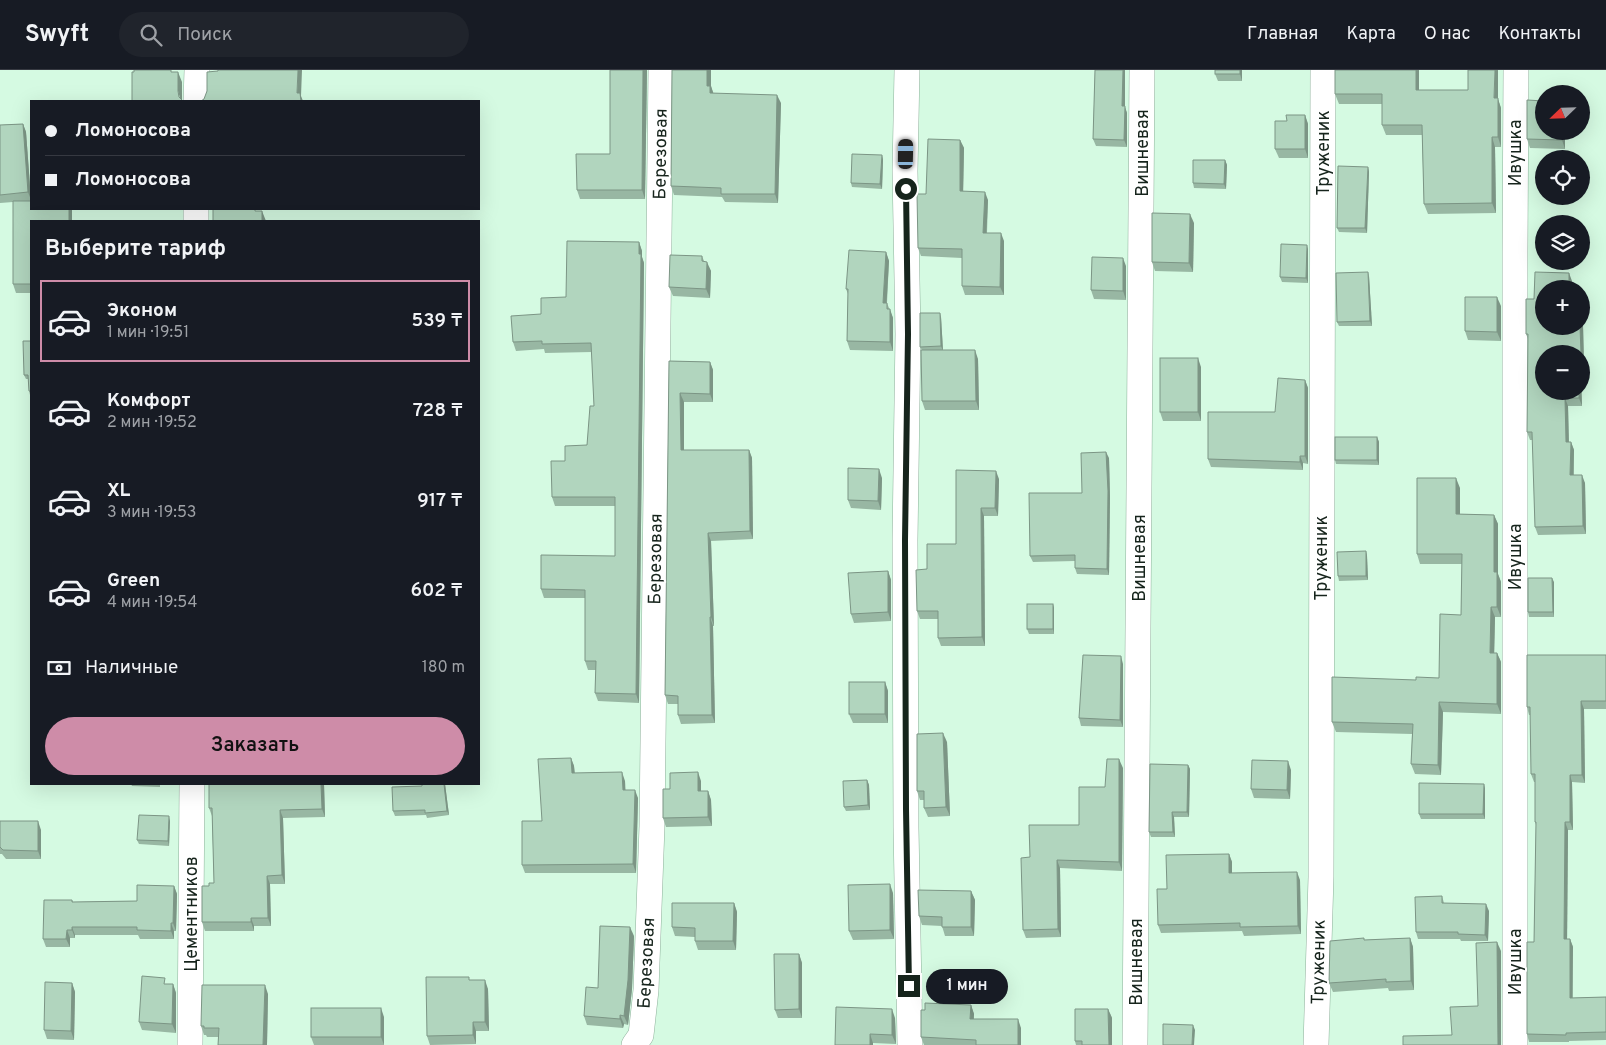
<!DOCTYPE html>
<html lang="ru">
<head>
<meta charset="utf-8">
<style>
	:root { --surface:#171b24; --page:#20242c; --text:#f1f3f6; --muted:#9ea1a6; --line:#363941; --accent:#ce8ca8 }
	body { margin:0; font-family:Overpass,sans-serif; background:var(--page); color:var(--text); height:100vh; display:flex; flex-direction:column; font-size:19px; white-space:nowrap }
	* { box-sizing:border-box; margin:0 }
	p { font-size:16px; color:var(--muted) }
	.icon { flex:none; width:28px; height:28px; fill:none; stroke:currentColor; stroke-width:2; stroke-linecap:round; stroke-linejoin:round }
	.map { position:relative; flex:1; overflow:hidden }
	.sheet { position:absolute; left:30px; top:150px; width:450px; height:565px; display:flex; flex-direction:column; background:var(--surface); border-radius:0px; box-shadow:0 5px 20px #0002 }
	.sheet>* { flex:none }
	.banner { position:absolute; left:30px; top:30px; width:450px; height:110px; border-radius:0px; box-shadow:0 5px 20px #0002; display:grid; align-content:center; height:110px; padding:0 15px; background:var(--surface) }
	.needle { width:32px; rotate:247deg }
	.controls { position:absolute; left:1535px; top:15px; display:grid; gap:10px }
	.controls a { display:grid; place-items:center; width:55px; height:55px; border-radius:50%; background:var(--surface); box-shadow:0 5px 20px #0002; font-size:25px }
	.end { position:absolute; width:22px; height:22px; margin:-11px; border:6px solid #16241c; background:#fff; box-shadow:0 0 0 2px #fff }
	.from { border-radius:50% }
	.bubble { position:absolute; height:35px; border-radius:18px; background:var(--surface); box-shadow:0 5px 20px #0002; font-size:16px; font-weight:600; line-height:35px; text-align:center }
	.car { position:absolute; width:15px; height:30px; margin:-15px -8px; border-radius:6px; box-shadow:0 0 4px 1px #0007; background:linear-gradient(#222 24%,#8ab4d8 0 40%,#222 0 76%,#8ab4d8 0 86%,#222 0) }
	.banner b { display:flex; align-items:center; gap:18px; height:48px; font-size:19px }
	.banner b+b { border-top:1px solid var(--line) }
	.banner i { width:12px; height:12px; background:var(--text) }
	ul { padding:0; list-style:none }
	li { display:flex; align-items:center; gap:15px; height:82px; margin:0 10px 8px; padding:0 5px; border:2px solid transparent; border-radius:0px }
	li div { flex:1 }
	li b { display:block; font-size:19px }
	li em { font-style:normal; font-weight:600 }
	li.on { border-color:var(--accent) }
	li>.icon { width:45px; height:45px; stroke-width:1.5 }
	h2 { padding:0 15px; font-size:22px; line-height:60px }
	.pay { display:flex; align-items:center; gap:12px; height:55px; padding:0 15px; font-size:19px }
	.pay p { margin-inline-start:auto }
	.button { display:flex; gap:10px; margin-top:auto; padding:10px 15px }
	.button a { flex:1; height:58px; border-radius:30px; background:var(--accent); color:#111; font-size:20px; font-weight:600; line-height:58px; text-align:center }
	header { display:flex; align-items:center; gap:30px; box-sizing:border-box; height:70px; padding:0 25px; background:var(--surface); border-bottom:1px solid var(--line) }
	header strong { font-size:24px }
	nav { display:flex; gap:28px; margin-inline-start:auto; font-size:18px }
	.search { width:350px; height:45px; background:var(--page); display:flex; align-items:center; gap:12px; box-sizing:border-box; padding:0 18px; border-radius:28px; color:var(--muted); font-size:19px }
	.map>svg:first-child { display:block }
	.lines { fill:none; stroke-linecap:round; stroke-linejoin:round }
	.street-casing { stroke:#8db09a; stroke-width:26 }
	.street { stroke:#fff; stroke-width:25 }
	.wall { fill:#98b7a3 }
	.shaded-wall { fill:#7c9585 }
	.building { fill:#b1d5be; stroke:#7c9585 }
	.route { stroke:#16241c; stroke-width:6 }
	.labels { text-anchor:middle; stroke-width:4; stroke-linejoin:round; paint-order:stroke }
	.street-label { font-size:18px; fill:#16241c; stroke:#fff }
</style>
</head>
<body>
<header>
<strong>Swyft</strong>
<div class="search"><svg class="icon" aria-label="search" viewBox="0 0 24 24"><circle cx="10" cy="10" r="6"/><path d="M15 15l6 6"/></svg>Поиск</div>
<nav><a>Главная</a><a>Карта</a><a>О нас</a><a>Контакты</a></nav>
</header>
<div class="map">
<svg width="1606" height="975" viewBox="0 0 1606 975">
	<rect width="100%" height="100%" fill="#d5fae2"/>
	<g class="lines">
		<defs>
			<g id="street">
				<path d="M907,0l-2,101 3,163 -3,206 1,288 4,217"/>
				<path d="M196,31l1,-31"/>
				<path d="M196,151v-12"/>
				<path d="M190,975l2,-261"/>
				<path d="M634,975l7,-10 5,-45 6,-164 9,-756"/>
				<path d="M1135,975l7,-975"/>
				<path d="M1316,975l5,-168 2,-807"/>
				<path d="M1515,975v-793l1,-182"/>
			</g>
		</defs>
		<use href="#street" class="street-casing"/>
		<use href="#street" class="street"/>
	</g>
	<g class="wall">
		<path d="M610,0h37l-2,129h-65l-3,-9 33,-36z"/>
		<path d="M672,0h39v16l2,7 68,10 -3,100 -53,-1 -3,-5 -48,-2 -3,-9z"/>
		<path d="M1095,0h30v37l2,6v34l-31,-1 -3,-7z"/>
		<path d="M1215,0h27v11h-24l-3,-7z"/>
		<path d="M1419,20l79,9 3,9v39h-6l1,66 -68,1 -4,-10 -2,-69h-36l-4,-10v-21h-43l-4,-10z"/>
		<path d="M1305,45l3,9v34h-29l-4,-9 12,-28z"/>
		<path d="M23,54l3,8 5,66v11h41l-41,12v72h-15l-3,-9v-82l-13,1v-78z"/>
		<path d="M1565,61v18l-35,-1 -3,-9z"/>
		<path d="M960,70l4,8 -1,43 25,9 -1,33 17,8v54h-39l-3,-9v-28l-41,-2 -3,-8 8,-54z"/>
		<path d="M882,85l1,5 -1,29 -30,-2 -1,-4z"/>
		<path d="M1225,90l2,5 -1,24 -32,-1 -1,-5z"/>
		<path d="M1368,97l1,5 -2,61 -28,-1 -2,-4z"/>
		<path d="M1194,153l-1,49 -38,-1 -3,-9z"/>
		<path d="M639,172l3,9v6l2,6 -5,440 -41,-2 -3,-8 1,-23h-8l-3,-9v-63h-41l-3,-9 74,-33v-50h-60l-3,-9 13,-36 22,-16 7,-39 -2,-54 -47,1 -1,-4 -28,2 -3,-9 28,-28 25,-17z"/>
		<path d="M1308,179v34l-26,-1 -2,-5z"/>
		<path d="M886,182l3,9 -2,42 6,15v33l-43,-1 -3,-9 1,-47 -2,-5z"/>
		<path d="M702,186l2,5 7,10 -1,27 -37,-2 -4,-9z"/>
		<path d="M1126,196v34l-32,-1 -3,-9z"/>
		<path d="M1369,206l3,50h-33l-2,-4z"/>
		<path d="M1572,211l-28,45h37v-5l2,4 1,40h-3v-11h-37l37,37 1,15h-14l1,36h2l3,8v25l11,8 1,51 -48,1 -3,-8 -2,-87h-3l-3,-8 1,-93 -2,-5 8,-35z"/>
		<path d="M1501,236v35l-33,-1 -3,-9z"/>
		<path d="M941,247l2,33 35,9 1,51h-54l-3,-9v-51l-2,-3z"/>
		<path d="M31,271v54h-1l-1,-4 -1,-12h-2l-2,-4z"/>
		<path d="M669,291l41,1 3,8v32h-29v48h65l3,8 1,81 -42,2 3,85h-1l2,97 -34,1 -3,-9v-11h-10l-3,-9z"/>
		<path d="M1201,297v54h-38l-3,-9z"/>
		<path d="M1305,310l3,8v76l-5,-1v7l-92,-3 -3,-8 67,-47z"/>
		<path d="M1377,367l2,5v23l-43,-1 -1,-4z"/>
		<path d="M1109,388l1,39 -1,78 -32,-1 -2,-6v-7l-42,1 -3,-6 52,-63z"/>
		<path d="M882,408l-1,32 -30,-2 -3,-8z"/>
		<path d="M999,409l-1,37h-14l1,130h-44l-3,-8v-19h-18l-3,-8 10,-42 29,-25z"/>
		<path d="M1460,418v26l34,1 4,9v50l3,8v35h-6l-1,36h3l4,9v52l-58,-2 -2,63 -26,-1 -4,-10 1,-30 -76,-2 -4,-10 84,-42 23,-2 22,-63 1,-51h-42l-3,-10z"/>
		<path d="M1366,481l1,5 1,24 -29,1 -1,-5z"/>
		<path d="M888,501l3,9v41l-37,2 -3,-9z"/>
		<path d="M1554,512v35h-25l-1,-5z"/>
		<path d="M1053,534l1,4v26h-25l-2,-5z"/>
		<path d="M1606,585v54h-22l1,74 -13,-1 1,48h-5l-1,109h3l3,8v51l33,-1v43l-37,1v1h-40l-2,-8 7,-92 2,-117 -1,-3v-40h-1l-3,-8v-59h-2l-2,-8z"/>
		<path d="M1123,594v63l-42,-1 -2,-8z"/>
		<path d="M885,612l3,9v32h-35l-4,-9z"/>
		<path d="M947,672l3,74 -22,1 -4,-9v-8h-4l-3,-9z"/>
		<path d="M571,688l3,8 1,7 50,8v9l13,8 -2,75h-111l-3,-8z"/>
		<path d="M1188,695l2,4 -1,48h-15l1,20h-24l-2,-5z"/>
		<path d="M1123,698l-1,103 -62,-3 1,69 -35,1 -3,-8 7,-73 49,-32 26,-38z"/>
		<path d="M1291,700l-1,29 -36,-1 -3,-9z"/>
		<path d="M867,710l2,5 1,25 -24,1 -2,-4z"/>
		<path d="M701,711v10h7l3,9 1,26 -46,1 -3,-9 7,-29z"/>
		<path d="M131,714h29v3l-28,-1z"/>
		<path d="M324,714l1,33 -42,1 2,66h-15l1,42h-17v5h-49l-3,-9 7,-36 5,-3 -2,-67 -3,-8z"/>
		<path d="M445,714l4,31 -22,3 -1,-3 -31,1 -2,-5 29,-25z"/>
		<path d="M1484,714l1,5v30h-64l-2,-5z"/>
		<path d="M0,751l41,9v29h-35l-4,-5h-2z"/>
		<path d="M170,751l-1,25 -30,-2 -2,-4z"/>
		<path d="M1229,784l3,8v11l68,7 1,54 -57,2 -2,-5 -81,2 -3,-8 9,-36z"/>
		<path d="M174,816l3,8 -1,37h-2v8h-34l-2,-4h-63v3h-5v9h-24l-3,-8 29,-39 1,2 64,-1z"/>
		<path d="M971,821l4,9 -1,36h-29l-3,-10 -20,-1 -3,-9z"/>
		<path d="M893,823l1,46 -41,1 -4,-9z"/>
		<path d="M1442,826l2,7 45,8 -1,30h-27l-1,-2h-42l-2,-7z"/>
		<path d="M734,833l3,9 -1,38h-38l-3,-9v-4l-20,-1 -3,-9z"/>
		<path d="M634,866l-2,53 -4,36 -4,-1 -1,4 -36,-3 -3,-9 14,-28z"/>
		<path d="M1410,868l3,9 1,43 -25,1 -1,-3 -55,4 -4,-9 36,-43z"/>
		<path d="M799,884l3,9v55h-24l-3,-8z"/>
		<path d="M470,910l18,9 1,42h-13v13l-46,1 -3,-9z"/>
		<path d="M72,913l3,9 -1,48 -27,-1 -3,-9z"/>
		<path d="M167,914h6l3,9v40l-34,-3 -3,-8z"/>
		<path d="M268,924l-1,51h-49v-8h-11l-1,-2h-2l-3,-9z"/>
		<path d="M971,935l3,9v5l47,9v17h-97l-3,-8 4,-27z"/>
		<path d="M1108,939l4,9v27h-36l-1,-4z"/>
		<path d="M384,947v28h-70l-3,-8z"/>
		<path d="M895,948l1,26 -23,-1v2h-38z"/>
	</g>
	<g class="shaded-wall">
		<path d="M298,0h4l-1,26 2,5h-3l-3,-8z"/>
		<path d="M643,0h4l-2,129 -3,-9z"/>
		<path d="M707,0h4v16l3,9v6l-7,-15z"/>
		<path d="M1123,0h2v37l2,6v34l-3,-7 -2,-34z"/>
		<path d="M1240,0h2v11l-2,-7z"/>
		<path d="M1416,0h3v30l-3,-10z"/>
		<path d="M1495,0h3v29l3,9v39l-3,-10 -4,-39z"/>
		<path d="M178,2l4,10v19h-1l-3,-10z"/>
		<path d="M777,25l4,8 -3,100 -3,-9z"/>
		<path d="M1305,45l3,9v34l-3,-9z"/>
		<path d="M23,54l3,8 5,68 -3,-8z"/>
		<path d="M1562,61h3v18l-3,-9z"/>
		<path d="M1492,67l3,10 1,66 -4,-10z"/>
		<path d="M960,70l4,8 -1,51 -3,-8z"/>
		<path d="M882,85l1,5 -1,29 -2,-5z"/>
		<path d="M1225,90l2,5 -1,24 -2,-5z"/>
		<path d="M1368,97l1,5 -2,61 -2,-5z"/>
		<path d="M985,122l3,8 -2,41 -3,-8z"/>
		<rect x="69" y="139" width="3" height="12"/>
		<path d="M262,141l4,10h-4z"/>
		<path d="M1190,144l4,9 -1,49 -4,-9z"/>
		<path d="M1001,163l3,8v54l-4,-8z"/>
		<path d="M639,172l3,9v6l2,6 -5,440 -3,-9z"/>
		<path d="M1307,175l1,4v34l-2,-5z"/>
		<path d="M886,182l3,9 -3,51 -3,-9z"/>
		<path d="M1123,188l3,8v34l-3,-9z"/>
		<path d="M707,192l4,9 -1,27 -4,-9z"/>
		<path d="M1368,202l1,4 3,50 -2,-5z"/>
		<path d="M1569,203l3,8v8h-3z"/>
		<path d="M1497,227l4,9v35l-4,-9z"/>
		<path d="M890,239l3,9v33l-3,-9z"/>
		<path d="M940,243l1,4 2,34 -2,-5z"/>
		<path d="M1581,251l2,4 1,40 -3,-8 -1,-31h1z"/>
		<path d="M975,280l3,9 1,51 -3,-9z"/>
		<path d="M1198,288l3,9v54l-3,-9z"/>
		<path d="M710,292l3,8v32l-3,-8z"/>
		<path d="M1581,297l1,39 -3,-8v-7h2z"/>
		<path d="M1305,310l3,8v76l-3,-8z"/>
		<path d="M680,323l4,9v57l-3,-9z"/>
		<path d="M1565,328l3,8 1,44 -3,-8z"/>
		<path d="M1377,367l2,5v23l-2,-5z"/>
		<path d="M1571,372l3,8 -1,33 -3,-8z"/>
		<path d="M749,380l3,8 1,81 -3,-8z"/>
		<path d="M1106,382l3,6 1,39 -1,78 -2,-6z"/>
		<path d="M1300,386l3,7v7l-3,-8z"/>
		<path d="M879,399l3,9 -1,32 -3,-9z"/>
		<path d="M996,401l3,8 -1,37 -3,-8z"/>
		<path d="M1582,405l3,8 1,51 -3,-8z"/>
		<path d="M1456,408l4,10v36l-4,-10z"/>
		<path d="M981,438l3,8 1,130 -3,-9z"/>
		<path d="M1494,445l4,9v50l3,8v35l-4,-10 -3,-35z"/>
		<path d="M708,463l3,8 3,85 -3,-9z"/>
		<path d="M1366,481l1,5 1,24 -2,-4z"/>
		<path d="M888,501l3,9v41l-3,-9z"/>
		<path d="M1552,508l2,4v35l-1,-5z"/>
		<path d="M1053,534l1,4v26l-1,-5z"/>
		<path d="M1491,537l4,10 -1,45 -4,-9z"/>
		<path d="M710,547l3,9 2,97 -3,-8z"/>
		<path d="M1497,583l4,9v52l-4,-10z"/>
		<path d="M1121,586l2,8v63l-3,-7z"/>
		<path d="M885,612l3,9v32l-3,-9z"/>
		<path d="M1581,631l3,8 1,74 -3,-8z"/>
		<path d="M1439,632l4,10 -2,63 -3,-10z"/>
		<path d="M943,663l4,9 3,74 -4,-9z"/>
		<path d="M571,688l3,8 1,15 -3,-8z"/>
		<path d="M1119,689l4,9 -1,103 -3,-9z"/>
		<path d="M1288,691l3,9 -1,29 -3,-9z"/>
		<path d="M1188,695l2,4 -1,48 -2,-5z"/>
		<path d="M622,702l3,9 1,18 -3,-9z"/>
		<path d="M698,702l3,9v19l-3,-9z"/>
		<path d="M1570,705l2,7 1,48 -3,-8z"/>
		<path d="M867,710l2,5 1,25 -2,-5z"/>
		<path d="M321,714h3l1,33 -3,-8z"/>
		<path d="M444,714h1l4,31 -2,-4z"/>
		<path d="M1484,714l1,5v30l-2,-5z"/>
		<path d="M635,720l3,8 -2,75 -3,-9z"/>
		<path d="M708,721l3,9 1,26 -4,-9z"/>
		<path d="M280,740l3,8 2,66 -3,-9z"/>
		<path d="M1172,742l2,5 1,20 -2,-5z"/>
		<path d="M169,746l1,5 -1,25 -1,-5z"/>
		<path d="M38,751l3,9v29l-3,-8z"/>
		<path d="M1565,752l3,8 -1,117 -3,-8z"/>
		<path d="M1229,784l3,8v20l-3,-9z"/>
		<path d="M1057,790l3,8 1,69 -3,-8z"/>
		<path d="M1297,802l3,8 1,54 -3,-8z"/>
		<path d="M267,806l3,8 1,42 -3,-8z"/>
		<path d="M890,814l3,9 1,46 -4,-9z"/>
		<path d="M174,816l3,8 -1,37 -3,-8z"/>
		<path d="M971,821l4,9 -1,36 -3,-9z"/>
		<path d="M734,833l3,9 -1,38 -3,-9z"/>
		<path d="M1486,834l3,7 -1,30 -3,-6z"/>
		<path d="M251,848l3,8v5l-3,-9z"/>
		<path d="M171,853l3,8v8l-3,-8z"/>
		<path d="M72,857l3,8v3l-3,-8z"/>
		<path d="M630,857l4,9 -2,53 -4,36 -4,-9z"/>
		<path d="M67,860l3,8v9l-4,-8z"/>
		<path d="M1410,868l3,9 1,43 -3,-9z"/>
		<path d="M1570,869l3,8 -1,59 -2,-8z"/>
		<path d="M1497,872l4,9v94h-3l-1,-9z"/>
		<path d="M799,884l3,9v55l-3,-9z"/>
		<path d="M485,910l3,9 1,42 -4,-9z"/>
		<path d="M72,913l3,9 -1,48 -3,-9z"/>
		<path d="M173,914l3,9v40l-4,-9z"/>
		<path d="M265,915l3,9 -1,51h-4z"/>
		<path d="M971,935l3,9 -1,14 -3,-9z"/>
		<path d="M381,938l3,9v28l-3,-8z"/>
		<path d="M892,939l3,9 1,26 -4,-9z"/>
		<path d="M1108,939l4,9v27h-3z"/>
		<path d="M620,945l4,9 -1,4 -3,-9z"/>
		<path d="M1018,949l3,9v17h-3z"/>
		<path d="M473,952l3,9v13l-3,-9z"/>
		<path d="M1193,955l2,5 -1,15h-2z"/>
		<path d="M870,964l3,9v2h-3z"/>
	</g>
	<g class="building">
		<path d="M134,0h37v2h7v19l1,6 4,4h-51v-29h2z"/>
		<path d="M218,0h80l-1,23h3l1,8h-100l3,-2 3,-8v-19l11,-1z"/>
		<path d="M610,0h33l-1,120h-65l-1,-36h34z"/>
		<path d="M672,0h35v16h3v7l67,2 -2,99h-54v-6l-50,-2z"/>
		<path d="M1095,0h28l-1,36h3l-1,34 -31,-1z"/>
		<rect x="1215" y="0" width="25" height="4"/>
		<path d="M1335,0h81v20h52v-20h27l-1,28h4v39h-6v66l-68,1 -2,-79h-40v-31h-47z"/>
		<path d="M1527,30l17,1v30h18v9l-35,-1z"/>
		<path d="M1286,45h19v34h-30v-28h12z"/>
		<path d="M23,54l5,68 -28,3v-70z"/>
		<path d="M928,69l32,1v51l25,1 -2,41h18l-1,54 -38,-1v-37l-44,-1 -1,-54h9z"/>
		<path d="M852,84l30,1 -2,29 -29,-1z"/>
		<path d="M1193,90h32l-1,24 -31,-1z"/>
		<path d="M1338,96l30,1 -3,61h-28z"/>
		<path d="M13,131h18v8h38v12h-38v63h-18z"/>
		<path d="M213,139h42v2h7v10h-49z"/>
		<path d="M1152,143l38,1 -1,49 -37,-1z"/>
		<path d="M567,171l72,1v12h2l-5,440 -41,-1 1,-32h-11v-71l-44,-1v-34l74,1v-59h-63l-1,-36h14v-15l22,-1 3,-39h4l-3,-63 -49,1v-3l-29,1 -2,-26 30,-2v-16l25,-1z"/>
		<path d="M1281,174l26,1 -1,33 -26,-1z"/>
		<path d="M849,180l37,2 -3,51h4v6h3v33l-43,-1 1,-52h-2z"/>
		<path d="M670,185l32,1v5l5,1 -1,27 -37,-2z"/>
		<path d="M1092,187l31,1v33l-32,-1z"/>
		<path d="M1368,202l2,49 -33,1 -1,-49z"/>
		<path d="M1535,202l34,1v16h-25v37h36l1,28h-37v37h35v7h-14l1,44h5l-1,33h12l1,51 -48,1 -3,-95h-5l1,-98h-2v-35h8z"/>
		<path d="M1465,227h32v35l-32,-1z"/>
		<path d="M920,243h20l1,33 -21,1z"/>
		<path d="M23,271h8v50h-2l-1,-16h-4z"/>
		<path d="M921,280h54l1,51h-54z"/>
		<rect x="1160" y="288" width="38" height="54"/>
		<path d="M669,291l41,1v32l-30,-1 1,57h68l1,81 -42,2 3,84h-1l2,98h-34v-19l-13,-1z"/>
		<path d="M1278,308l27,2v76h-5v6l-92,-3v-47h67z"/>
		<rect x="1335" y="367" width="42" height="23"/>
		<path d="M1106,382l2,39 -1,78 -32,-1v-13l-45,1 -1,-63h53l-1,-40z"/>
		<path d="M848,398l31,1 -1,32 -30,-1z"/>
		<path d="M956,400l40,1 -1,37h-14l1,129 -44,1v-27h-21l-1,-41 11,-1v-25h29z"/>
		<path d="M1417,408h39v36l38,1v57h3v35h-6l-1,46h7v51l-58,-2 -1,63 -27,-1 2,-40 -81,-2v-45l84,3v-3l23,1 1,-64 21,1 1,-61h-45z"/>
		<path d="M1366,481v25h-28l-1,-24z"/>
		<path d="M888,501v41l-37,2 -3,-41z"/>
		<path d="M1528,508h24l1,34h-25z"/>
		<rect x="1027" y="534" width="26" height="25"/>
		<path d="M1083,585l38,1 -1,64 -41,-2z"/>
		<path d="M1527,585h79v46h-25l1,74h-12v47h-5l-1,117h6v59l36,-1v35l-40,1v2l-39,-1v-92h7l2,-120h-1v-48h-4l-1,-67h-3z"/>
		<rect x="849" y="612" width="36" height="32"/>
		<path d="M943,663l3,74 -22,1v-17h-7v-57z"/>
		<path d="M571,688l1,15 50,-1 1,18h12l-2,74 -111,1v-44h20l-4,-62z"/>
		<path d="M1107,689h12v103l-62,-2 1,69 -35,1 -2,-72 9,-1 -1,-32h50v-38h26z"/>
		<path d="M1252,690l36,1 -1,29 -36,-1z"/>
		<path d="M1150,694l38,1 -1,47h-15l1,20h-24z"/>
		<path d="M698,702v19h10v26l-45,1v-29h7v-16z"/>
		<path d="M867,710l1,25 -24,2 -1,-26z"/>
		<path d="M1419,713l65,1 -1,30h-64z"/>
		<path d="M209,714h112l1,25 -42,1 2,65 -15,1 1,42h-17v4h-49v-36h7v-3h5l-2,-75h-3z"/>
		<path d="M422,714h22l3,27 -22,2v-3l-32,1 -1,-24 30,-1z"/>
		<path d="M139,745l30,1 -1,25 -31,-1z"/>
		<path d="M0,751h38v30l-35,-1 -3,-3z"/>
		<path d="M1229,784v19l68,-1 1,54 -58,1v-4l-82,2 -1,-36h10l-1,-34z"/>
		<path d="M890,814v46l-41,1 -1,-46z"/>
		<path d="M137,815l37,1 -1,37h-2v8l-34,-1v-3h-65v3h-5l-1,9h-23l1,-39h28v2l65,-1z"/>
		<path d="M918,820l53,1v36h-29v-10l-23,-1z"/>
		<path d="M1442,826v7l44,1 -1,31 -27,-1v-2h-42l-1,-35z"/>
		<path d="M672,833h62l-1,38h-38v-13l-23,-1z"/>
		<path d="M600,856l30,1 -2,53 -4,36 -4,-1v4l-36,-3 2,-29 12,1z"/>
		<path d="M1364,868v2l46,-2 1,43 -25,1v-3l-57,4 1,-42z"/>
		<path d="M1497,872l1,103h-95v-9l49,-1 -2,-28 28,-1 -2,-63z"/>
		<path d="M774,884h25v55l-24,1z"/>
		<path d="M142,906l23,2 -1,6h9l-1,40 -33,-2z"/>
		<path d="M426,907h43v3h16v42h-12v13l-46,1z"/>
		<path d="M45,912l27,1 -1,48 -27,-1z"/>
		<path d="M202,915h63l-2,60h-45l1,-17h-15v-2h-3z"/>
		<path d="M925,933l46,2 -1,14h48v26h-42v-5l-55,-3v-27h4z"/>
		<path d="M836,937l56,2v26l-22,-1v11h-35z"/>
		<rect x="311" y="938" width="70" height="29"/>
		<path d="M1075,939h33l1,36h-27v-4h-7z"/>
		<path d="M1163,954l30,1 -1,20h-29z"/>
	</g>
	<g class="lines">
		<path class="route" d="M906,119l2,145 -3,206 1,269 3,177"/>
	</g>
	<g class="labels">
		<g class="street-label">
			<text transform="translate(1142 83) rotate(-90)" y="6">Вишневая</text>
			<text transform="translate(1323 83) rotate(-90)" y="6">Труженик</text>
			<text transform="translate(1515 83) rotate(-90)" y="6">Ивушка</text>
			<text transform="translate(660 84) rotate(-89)" y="6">Березовая</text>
			<text transform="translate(1515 487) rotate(-90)" y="6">Ивушка</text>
			<text transform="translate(1139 488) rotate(-90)" y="6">Вишневая</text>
			<text transform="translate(1321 488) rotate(-90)" y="6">Труженик</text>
			<text transform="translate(655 489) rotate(-89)" y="6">Березовая</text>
			<text transform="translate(191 844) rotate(-90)" y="6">Цементников</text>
			<text transform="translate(1136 892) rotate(-90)" y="6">Вишневая</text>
			<text transform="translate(1318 892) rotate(-89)" y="6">Труженик</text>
			<text transform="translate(1515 892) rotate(-90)" y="6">Ивушка</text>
			<text transform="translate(646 893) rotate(-87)" y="6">Березовая</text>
		</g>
	</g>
</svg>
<div class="controls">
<a><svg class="needle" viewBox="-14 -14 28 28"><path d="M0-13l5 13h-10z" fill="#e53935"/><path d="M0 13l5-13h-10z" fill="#9ea1a6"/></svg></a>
<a><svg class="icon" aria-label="locate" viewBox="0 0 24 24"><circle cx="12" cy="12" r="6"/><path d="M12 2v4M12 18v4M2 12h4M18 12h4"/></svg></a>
<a><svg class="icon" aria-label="layers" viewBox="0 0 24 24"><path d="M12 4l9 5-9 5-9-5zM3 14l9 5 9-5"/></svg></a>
<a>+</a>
<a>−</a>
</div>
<i class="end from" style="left:906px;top:119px"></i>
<i class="end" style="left:909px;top:916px"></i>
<div class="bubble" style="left:926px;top:899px;width:82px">1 мин</div>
<i class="car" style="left:906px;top:84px;rotate:1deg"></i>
<div class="banner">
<b><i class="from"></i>Ломоносова</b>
<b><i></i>Ломоносова</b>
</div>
<section class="sheet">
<h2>Выберите тариф</h2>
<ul>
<li class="on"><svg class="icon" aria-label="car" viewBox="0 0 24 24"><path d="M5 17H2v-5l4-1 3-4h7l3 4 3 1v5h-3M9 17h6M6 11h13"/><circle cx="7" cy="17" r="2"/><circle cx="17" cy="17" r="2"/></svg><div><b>Эконом</b><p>1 мин · 19:51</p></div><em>539 ₸</em></li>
<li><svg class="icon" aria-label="car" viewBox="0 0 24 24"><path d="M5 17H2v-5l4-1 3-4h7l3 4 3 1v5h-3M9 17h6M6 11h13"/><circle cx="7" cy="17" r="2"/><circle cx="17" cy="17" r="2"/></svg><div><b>Комфорт</b><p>2 мин · 19:52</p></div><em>728 ₸</em></li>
<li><svg class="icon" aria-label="car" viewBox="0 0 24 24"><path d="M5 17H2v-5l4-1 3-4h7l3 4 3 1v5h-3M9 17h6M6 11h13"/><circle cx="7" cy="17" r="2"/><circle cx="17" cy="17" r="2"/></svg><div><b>XL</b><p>3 мин · 19:53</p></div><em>917 ₸</em></li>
<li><svg class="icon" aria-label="car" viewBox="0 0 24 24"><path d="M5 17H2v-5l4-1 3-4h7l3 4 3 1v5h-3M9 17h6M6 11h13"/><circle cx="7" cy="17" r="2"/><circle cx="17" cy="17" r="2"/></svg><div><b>Green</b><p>4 мин · 19:54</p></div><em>602 ₸</em></li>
</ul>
<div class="pay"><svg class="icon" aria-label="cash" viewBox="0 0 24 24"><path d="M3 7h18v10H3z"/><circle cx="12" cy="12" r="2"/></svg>Наличные<p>180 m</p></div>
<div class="button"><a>Заказать</a></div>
</section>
</div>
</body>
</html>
